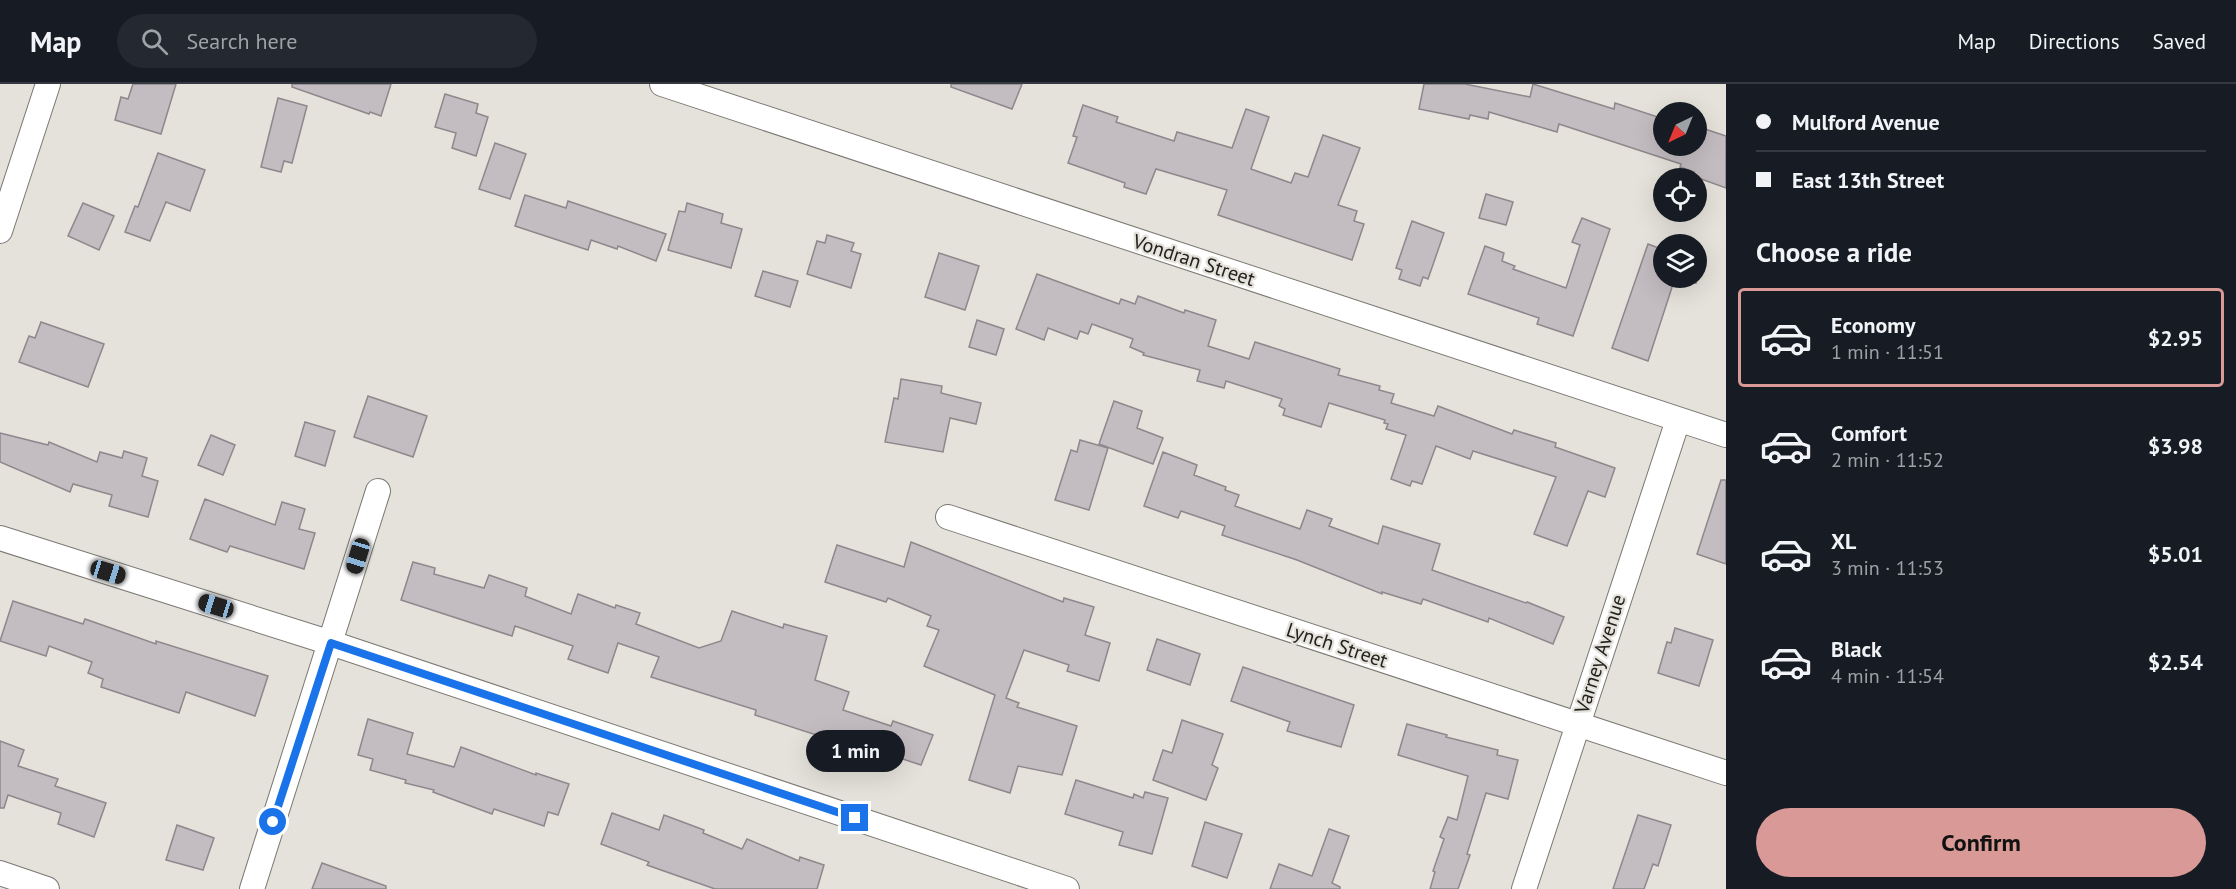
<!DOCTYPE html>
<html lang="en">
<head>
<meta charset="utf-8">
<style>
	:root { --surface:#171b24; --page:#242831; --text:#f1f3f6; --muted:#9ea1a6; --line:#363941; --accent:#d99a97 }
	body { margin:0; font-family:"PT Sans",sans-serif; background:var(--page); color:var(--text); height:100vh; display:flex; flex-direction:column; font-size:22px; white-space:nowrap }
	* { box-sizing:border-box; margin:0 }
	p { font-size:20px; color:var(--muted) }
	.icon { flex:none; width:33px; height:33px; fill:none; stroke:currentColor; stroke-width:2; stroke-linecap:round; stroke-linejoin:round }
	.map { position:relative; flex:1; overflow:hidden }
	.sheet { display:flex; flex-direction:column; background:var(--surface); width:510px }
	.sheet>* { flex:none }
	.top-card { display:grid; align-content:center; height:132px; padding:0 30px; background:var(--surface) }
	.needle { width:39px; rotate:223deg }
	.controls { position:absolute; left:1653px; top:18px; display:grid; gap:12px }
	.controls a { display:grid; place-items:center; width:54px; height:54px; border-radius:50%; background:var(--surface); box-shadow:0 6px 24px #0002; font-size:30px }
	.end { position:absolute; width:27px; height:27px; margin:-14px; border:8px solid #1a73e8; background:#fff; box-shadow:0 0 0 3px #fff }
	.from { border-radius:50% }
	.bubble { position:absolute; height:42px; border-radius:21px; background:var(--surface); box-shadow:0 6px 24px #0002; font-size:20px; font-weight:700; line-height:42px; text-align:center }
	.car { position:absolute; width:18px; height:36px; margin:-18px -9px; border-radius:8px; box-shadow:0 0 4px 2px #0007; background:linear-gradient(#222 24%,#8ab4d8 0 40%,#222 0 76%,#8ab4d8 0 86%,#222 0) }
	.top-card b { display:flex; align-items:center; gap:21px; height:57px; font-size:22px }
	.top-card b+b { border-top:2px solid var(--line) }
	.top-card i { width:15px; height:15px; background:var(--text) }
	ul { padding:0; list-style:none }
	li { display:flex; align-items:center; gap:18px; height:99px; margin:0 12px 9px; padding:0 18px; border:3px solid transparent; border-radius:6px }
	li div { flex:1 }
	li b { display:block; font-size:22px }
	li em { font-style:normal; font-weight:700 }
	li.active { border-color:var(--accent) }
	li>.icon { width:54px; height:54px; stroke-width:1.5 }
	h2 { padding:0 30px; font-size:27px; line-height:72px }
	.action { display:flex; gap:12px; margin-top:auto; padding:12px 30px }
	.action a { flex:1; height:69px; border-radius:36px; background:var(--accent); color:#111; font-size:24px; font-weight:700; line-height:69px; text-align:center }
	header { display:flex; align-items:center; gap:36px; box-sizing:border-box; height:84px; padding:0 30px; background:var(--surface); border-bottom:2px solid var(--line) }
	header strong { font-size:28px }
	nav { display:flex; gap:33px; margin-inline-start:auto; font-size:21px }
	.search { width:420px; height:54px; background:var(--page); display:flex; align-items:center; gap:15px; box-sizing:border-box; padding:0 21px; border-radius:33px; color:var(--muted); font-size:22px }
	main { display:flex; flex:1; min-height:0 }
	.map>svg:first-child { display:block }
	.building { fill:#c3bcc1; stroke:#8e878c; stroke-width:1.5 }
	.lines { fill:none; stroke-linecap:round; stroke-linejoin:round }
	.street-casing { stroke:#7a7872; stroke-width:26 }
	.street { stroke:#fff; stroke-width:24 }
	.route { stroke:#1a73e8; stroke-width:8 }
	.labels { text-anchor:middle; stroke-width:4.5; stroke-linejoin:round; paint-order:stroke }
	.street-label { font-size:20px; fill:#22211e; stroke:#e5e2db }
</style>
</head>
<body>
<header>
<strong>Map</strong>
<div class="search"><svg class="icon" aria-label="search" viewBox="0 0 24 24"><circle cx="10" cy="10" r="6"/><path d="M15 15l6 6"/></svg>Search here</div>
<nav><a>Map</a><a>Directions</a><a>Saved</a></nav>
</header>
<main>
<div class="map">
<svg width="1726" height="805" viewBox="0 0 1726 805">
	<rect width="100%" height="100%" fill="#e5e2db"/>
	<g class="building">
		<path d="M133,0h43l-15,50 -46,-14 6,-23 7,2z"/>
		<path d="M292,0h99l-10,32 -11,-4 -1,2 -77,-27z"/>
		<path d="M951,0h71l-10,25 -61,-22z"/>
		<path d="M1424,0h41l65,13 3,-13 81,25 1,-6 49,16v27h32v-15l8,2 1,-4 21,7v52l-33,-12 1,-4 -14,-5 1,-3 -122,-40 -2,8 -68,-20 -1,7 -18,-4 -1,4 -50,-10z"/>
		<path d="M445,10l33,10 -2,9 12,4 -12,39 -24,-8 4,-15 -21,-6z"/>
		<path d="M278,14l29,8 -15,57 -8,-2 -3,11 -20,-5z"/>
		<path d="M1083,21l35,12 -2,5 58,19 3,-9 55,16 14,-39 23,8 -18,52 40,14 4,-10 13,4 15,-42 37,13 -22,57 19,6 -3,10 10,3 -12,36 -134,-45 9,-25 -71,-21 -10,25 -22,-7 1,-4 -57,-20 9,-26 -4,-1z"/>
		<path d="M495,59l31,11 -16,45 -31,-10z"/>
		<path d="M158,69l47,17 -15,41 -24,-9 -16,39 -25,-9 10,-26 3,1z"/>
		<path d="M1486,110l27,8 -7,23 -27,-7z"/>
		<path d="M525,111l41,13 2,-7 98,33 -10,27 -38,-15 -1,3 -26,-9 -3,10 -73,-24z"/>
		<path d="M83,119l31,13 -15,34 -31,-14z"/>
		<path d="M687,119l36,11 -2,9 21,6 -11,39 -63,-18 11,-39 6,1z"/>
		<path d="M1582,134l28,11 -37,107 -36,-12 2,-6 -71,-24 17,-48 19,7 -2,8 13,5 -2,3 53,19 14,-43 -8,-3z"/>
		<path d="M1412,137l32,12 -16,46 -5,-2 -3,9 -21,-7 3,-9 -6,-2z"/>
		<path d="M827,151l27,8 -3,8 10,3 -10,34 -44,-14 10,-33 8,2z"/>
		<path d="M1648,160l16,6v28h11l-27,83 -36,-13z"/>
		<path d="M939,169l40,13 -14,44 -40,-13z"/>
		<path d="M1696,173l7,3 -7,23 -19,-5h19z"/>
		<path d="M763,187l35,10 -8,26 -35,-11z"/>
		<path d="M1037,190l82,30 2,-5 14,5 3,-8 46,17 1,-3 31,10 -8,26 41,13 6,-17 85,27 -2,6 42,11 -1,4 15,4 -3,9 43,13 4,-10 74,28 2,-4 42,13 -1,4 60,21 -10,29 -17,-6 -21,55 -33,-12 22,-57 -83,-26 -3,8 -34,-13 -14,38 -10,-3 -2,5 -19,-7 15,-44 -20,-6 2,-5 -4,-1 1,-3 -56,-17 -8,24 -38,-12 2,-6 -6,-3 3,-7 -56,-18 -2,7 -27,-7 3,-11 -57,-15 1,-2 -14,-6 3,-8 -41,-15 -4,10 -8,-3 -3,8 -29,-11 -4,12 -28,-11z"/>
		<path d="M977,236l27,9 -8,26 -27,-8z"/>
		<path d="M41,238l63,22 -16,43 -69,-25 10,-26 6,2z"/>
		<path d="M901,295l41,7 -1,7 40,10 -5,21 -26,-6 -7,34 -58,-10 9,-44 4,1z"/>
		<path d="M368,312l59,20 -14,41 -59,-20z"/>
		<path d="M1114,317l28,10 -5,17 26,10 -10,26 -54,-20z"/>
		<path d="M305,338l30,9 -10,35 -30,-10z"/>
		<path d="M0,349l48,12 1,-3 48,20 3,-10 22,6 2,-7 23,7 -5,18 16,5 -10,36 -39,-11 3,-11 -39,-11 -3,8 -70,-30z"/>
		<path d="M211,351l24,10 -12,30 -25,-10z"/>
		<path d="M1080,356l28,8 -19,62 -34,-10 16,-50 6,2z"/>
		<path d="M1163,368l34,13 -3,10 32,12 -1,3 14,5 -4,11 65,23 7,-19 25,9 -3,7 49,18 5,-18 57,18 -8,26 94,33 1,-1 37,15 -11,27 -64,-26 -1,4 -65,-23 -2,5 -39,-12v2l-85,-34 -75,-25 3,-9 -44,-15 -3,7 -34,-12z"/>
		<path d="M1721,396h5v84l-29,-10z"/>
		<path d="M205,415l70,26 7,-23 23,7 -6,20 16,4 -11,36 -74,-23 -3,6 -37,-13z"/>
		<path d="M911,458l152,60 1,-4 30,9 -9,28 25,8 -11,38 -32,-10 2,-6 -45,-15 -18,48 13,5 -2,4 60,19 -15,49 -44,-9 -8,27 -41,-13 26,-85 -71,-29 15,-36 -12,-4 4,-10 -43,-18 -2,4 -61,-20 12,-37 67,22z"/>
		<path d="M413,478l22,6 -1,6 50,14 5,-13 38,13 -2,8 46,18 7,-20 37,14 1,-3 24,8 -4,11 63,24 22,-7 11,-30 51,17 1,-4 43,12 -12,44 34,12 -6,18 48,16 2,-5 40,14 -12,30 -64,-21 -1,4 -101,-33 1,-5 -105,-33 8,-20 -41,-14 -10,30 -40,-14 5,-13 -58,-20 -3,10 -111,-36z"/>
		<path d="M13,517l70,23 2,-5 71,25v-3l112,35 -13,40 -69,-24 -7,21 -78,-26 2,-8 -15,-6 4,-11 -43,-16 -3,10 -46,-15z"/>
		<path d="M1675,544l38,12 -14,46 -41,-13 9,-31 4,1z"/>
		<path d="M1157,555l43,15 -10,31 -43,-15z"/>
		<path d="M1243,583l111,38 -13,42 -54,-16 3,-9 -59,-21z"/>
		<path d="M368,635l45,14 -6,21 47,13 7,-20 75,28v-2l33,11 -11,31 -10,-3 -4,14 -50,-17 -2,5 -59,-22 1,-2 -29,-7 1,-3 -36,-10 3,-11 -15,-4z"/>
		<path d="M1182,636l41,14 -11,31 6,3 -12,32 -53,-20 10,-30 9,3z"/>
		<path d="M1407,640l40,11 -1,2 52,13 -1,5 21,5 -10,39 -22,-6 -19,61 3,1 -12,34h-28l5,-17 -2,-1 11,-32 -4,-2 8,-20 9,3 11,-44 -70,-21z"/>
		<path d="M0,657l24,9 -6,16 40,13 -3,7 51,17 -12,34 -36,-13 3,-11 -53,-18 -4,13h-4z"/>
		<path d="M1076,696l57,18 1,-4 9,4 2,-6 23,6 -16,56 -33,-9 4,-13 -58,-18z"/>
		<path d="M612,729l47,17 5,-15 40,15 -1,3 39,16 5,-10 52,22 1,-4 24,8 -7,24h-102l-68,-24 2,-3 -48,-18z"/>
		<path d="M1638,731l33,10 -13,41 -5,-2 -9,25h-31z"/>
		<path d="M1205,738l37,12 -15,44 -35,-12z"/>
		<path d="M177,741l37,13 -11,32 -37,-10z"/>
		<path d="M1329,745l20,7 -17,47 8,4v2h-70l9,-25 33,12z"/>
		<path d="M322,779l64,23v3h-74z"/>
	</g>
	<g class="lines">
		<defs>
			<g id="street">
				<path d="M662,0l1064,351"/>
				<path d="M0,147l48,-147"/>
				<path d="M948,433l778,256"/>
				<path d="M0,454l331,105 736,246"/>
				<path d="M0,789l47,16"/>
				<path d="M252,805l126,-398"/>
				<path d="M1524,805l154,-469"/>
			</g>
		</defs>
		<use href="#street" class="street-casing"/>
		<use href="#street" class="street"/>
	</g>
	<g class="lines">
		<path class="route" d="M273,738l58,-179 524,175"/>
	</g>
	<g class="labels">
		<g class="street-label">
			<text transform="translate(1194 176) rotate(18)" y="7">Vondran Street</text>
			<text transform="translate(1337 561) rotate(18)" y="7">Lynch Street</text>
			<text transform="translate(1600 570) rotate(-72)" y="7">Varney Avenue</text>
		</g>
	</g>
</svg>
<div class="controls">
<a><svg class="needle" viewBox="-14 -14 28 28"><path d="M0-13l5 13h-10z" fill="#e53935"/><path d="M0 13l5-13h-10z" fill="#9ea1a6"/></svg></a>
<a><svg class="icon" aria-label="locate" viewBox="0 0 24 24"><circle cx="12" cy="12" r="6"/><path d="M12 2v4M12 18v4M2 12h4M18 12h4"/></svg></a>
<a><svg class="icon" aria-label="layers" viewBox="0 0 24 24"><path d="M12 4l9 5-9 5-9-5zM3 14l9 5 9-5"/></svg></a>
</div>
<i class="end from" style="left:273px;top:738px"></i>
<i class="end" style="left:855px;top:734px"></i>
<div class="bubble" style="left:806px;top:646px;width:99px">1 min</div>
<i class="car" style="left:358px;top:472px;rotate:197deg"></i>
<i class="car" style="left:108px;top:488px;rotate:107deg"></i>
<i class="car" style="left:216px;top:522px;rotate:287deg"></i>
</div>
<section class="sheet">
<div class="top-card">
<b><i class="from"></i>Mulford Avenue</b>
<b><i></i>East 13th Street</b>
</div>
<h2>Choose a ride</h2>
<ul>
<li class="active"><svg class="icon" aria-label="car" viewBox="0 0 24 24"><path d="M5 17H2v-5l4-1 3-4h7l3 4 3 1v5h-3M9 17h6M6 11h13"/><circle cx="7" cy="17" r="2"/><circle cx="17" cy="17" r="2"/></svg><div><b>Economy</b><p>1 min · 11:51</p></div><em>$2.95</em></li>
<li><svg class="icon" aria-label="car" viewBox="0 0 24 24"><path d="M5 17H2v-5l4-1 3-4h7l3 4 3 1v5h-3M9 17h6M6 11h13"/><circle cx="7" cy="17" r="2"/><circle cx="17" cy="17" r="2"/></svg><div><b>Comfort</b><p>2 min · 11:52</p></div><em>$3.98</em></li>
<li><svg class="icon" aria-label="car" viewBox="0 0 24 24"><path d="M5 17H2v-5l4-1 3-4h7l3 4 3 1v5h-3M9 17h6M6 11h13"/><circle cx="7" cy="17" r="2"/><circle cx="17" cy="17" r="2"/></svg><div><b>XL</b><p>3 min · 11:53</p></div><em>$5.01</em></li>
<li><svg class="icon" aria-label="car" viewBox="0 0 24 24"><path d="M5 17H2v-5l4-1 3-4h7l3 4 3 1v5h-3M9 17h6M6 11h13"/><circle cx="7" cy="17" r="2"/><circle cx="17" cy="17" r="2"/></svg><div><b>Black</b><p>4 min · 11:54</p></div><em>$2.54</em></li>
</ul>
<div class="action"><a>Confirm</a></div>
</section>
</main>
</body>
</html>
